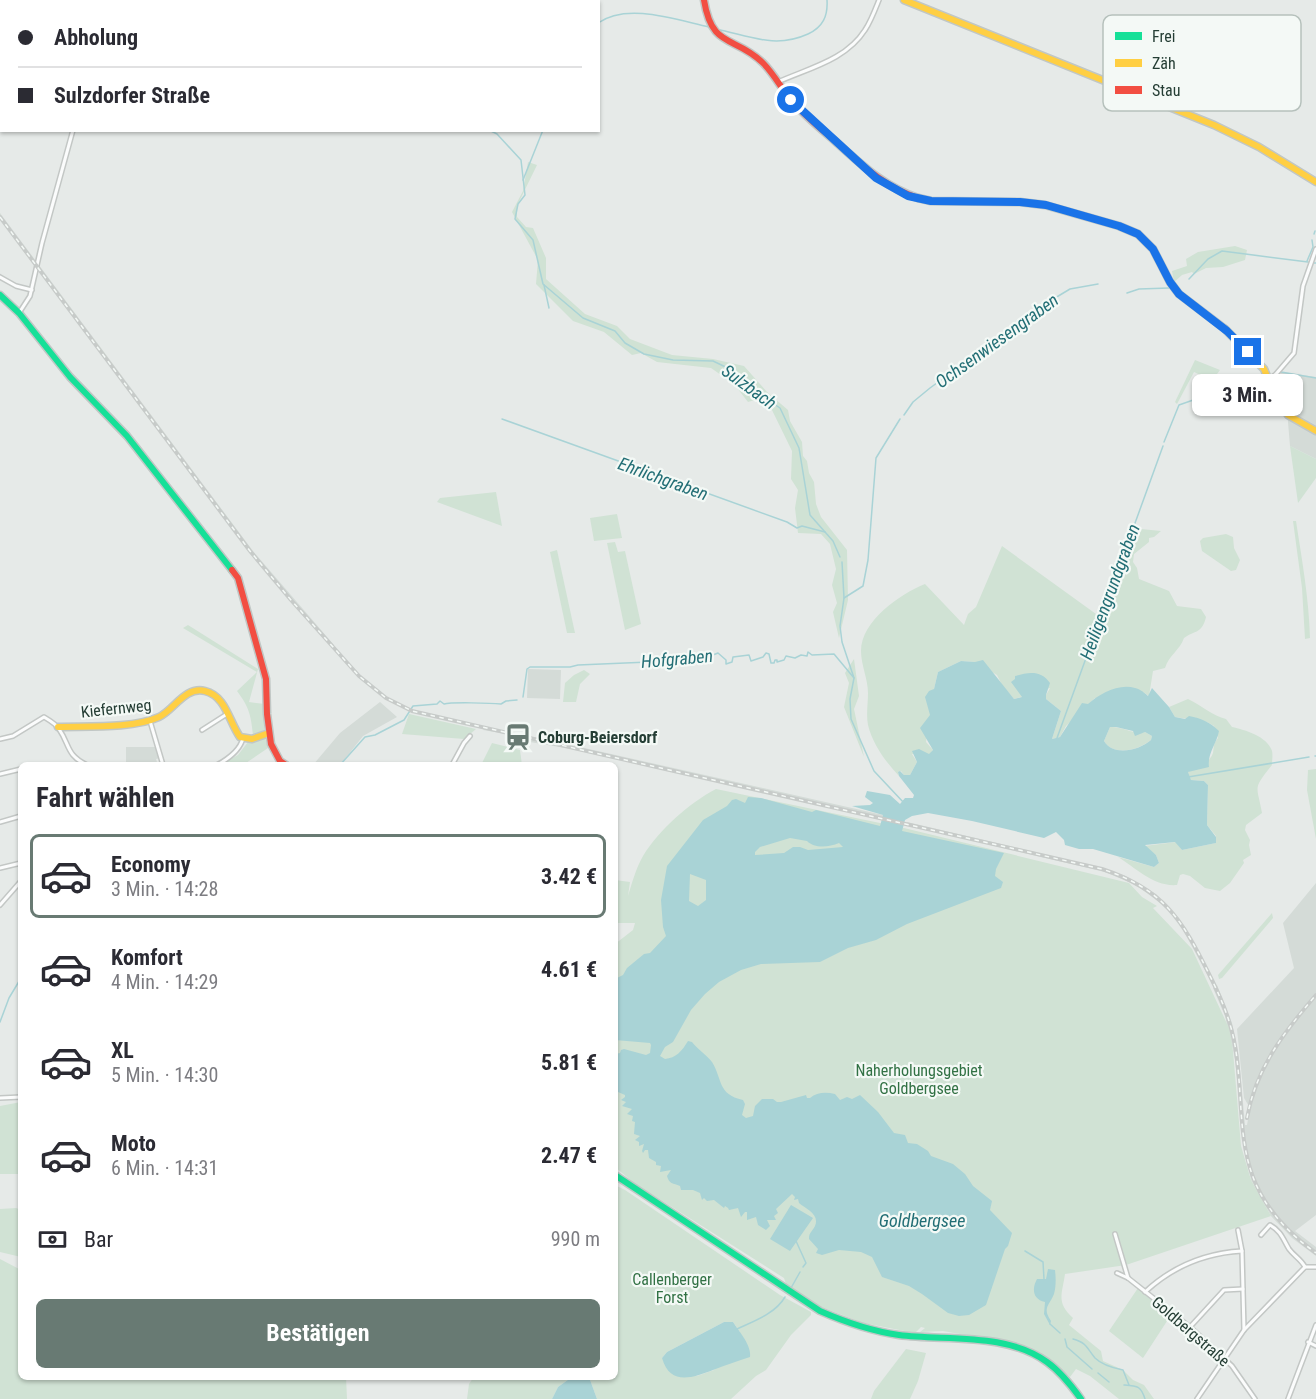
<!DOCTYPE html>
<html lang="de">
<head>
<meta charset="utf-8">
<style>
	:root { --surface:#fff; --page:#f7f7f7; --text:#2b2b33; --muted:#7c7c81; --line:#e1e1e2; --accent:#687a73 }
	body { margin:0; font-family:"Roboto Condensed",sans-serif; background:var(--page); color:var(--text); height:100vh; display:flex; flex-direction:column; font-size:22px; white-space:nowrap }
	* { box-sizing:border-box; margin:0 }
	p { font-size:20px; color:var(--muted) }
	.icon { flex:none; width:33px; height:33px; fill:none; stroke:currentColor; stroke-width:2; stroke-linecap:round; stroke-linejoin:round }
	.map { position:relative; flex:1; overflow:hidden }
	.drawer { position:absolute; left:18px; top:762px; width:600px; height:618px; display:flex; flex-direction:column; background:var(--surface); border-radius:9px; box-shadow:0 2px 4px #0004 }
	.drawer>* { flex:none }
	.banner { position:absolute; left:0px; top:0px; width:600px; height:132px; box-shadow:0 2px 4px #0004; display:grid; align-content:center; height:132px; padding:0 18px; background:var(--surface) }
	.end { position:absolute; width:27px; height:27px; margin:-14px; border:8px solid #1a73e8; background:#fff; box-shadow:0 0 0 3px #fff }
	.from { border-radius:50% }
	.bubble { position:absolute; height:42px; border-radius:9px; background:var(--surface); box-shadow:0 2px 4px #0004; font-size:20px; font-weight:700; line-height:42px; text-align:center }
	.banner b { display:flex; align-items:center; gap:21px; height:57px; font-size:22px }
	.banner b+b { border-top:2px solid var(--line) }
	.banner i { width:15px; height:15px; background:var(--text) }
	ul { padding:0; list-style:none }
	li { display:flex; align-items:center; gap:18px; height:84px; margin:0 12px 9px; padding:0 6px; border:3px solid transparent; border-radius:9px }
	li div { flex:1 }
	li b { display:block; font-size:22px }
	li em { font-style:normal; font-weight:700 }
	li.on { border-color:var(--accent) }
	li>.icon { width:54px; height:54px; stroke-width:1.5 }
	h2 { padding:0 18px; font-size:27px; line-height:72px }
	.pay { display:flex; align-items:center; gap:15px; height:66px; padding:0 18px; font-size:22px }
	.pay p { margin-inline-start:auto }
	.action { display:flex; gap:12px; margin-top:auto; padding:12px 18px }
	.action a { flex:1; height:69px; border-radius:9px; background:var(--accent); color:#fff; font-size:24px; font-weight:700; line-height:69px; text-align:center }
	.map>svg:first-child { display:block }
	.built { fill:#d4dbd7 }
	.green { fill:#d0e2d4; fill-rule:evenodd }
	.water { fill:#a9d3d6; fill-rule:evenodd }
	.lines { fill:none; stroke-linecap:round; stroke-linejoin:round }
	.stream { stroke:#a9d3d6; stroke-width:1.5 }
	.street-casing { stroke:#c3c7c5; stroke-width:6 }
	.fast-casing { stroke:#c1c7c5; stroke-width:9 }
	.slow-casing { stroke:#c1c7c5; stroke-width:9 }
	.jam-casing { stroke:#c1c7c5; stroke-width:9 }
	.street { stroke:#fbfcfc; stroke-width:3 }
	.fast { stroke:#16e098; stroke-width:6 }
	.slow { stroke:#ffcf43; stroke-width:6 }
	.jam { stroke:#f24e42; stroke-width:6 }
	.rail-casing { stroke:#c7cbc9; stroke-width:4 }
	.rail { stroke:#f4f9f6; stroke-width:1.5; stroke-dasharray:4.5; stroke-linecap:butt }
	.route { stroke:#1a73e8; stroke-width:8 }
	.labels { text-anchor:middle; stroke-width:4.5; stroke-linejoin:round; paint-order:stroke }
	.street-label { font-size:16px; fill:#243d34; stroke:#f4f9f6 }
	.poi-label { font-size:16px; font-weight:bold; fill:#243d34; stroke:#f4f9f6; text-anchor:start }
	.park-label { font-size:16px; fill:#317144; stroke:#f4f9f6 }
	.water-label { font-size:18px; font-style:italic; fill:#226e75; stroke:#f4f9f6 }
	.key { fill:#f4f9f6; stroke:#b6c1bc; stroke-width:1.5 }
	.key-label { font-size:16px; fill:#243d34 }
</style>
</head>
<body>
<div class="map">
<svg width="1316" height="1399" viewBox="0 0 1316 1399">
	<rect width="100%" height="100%" fill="#e6eae8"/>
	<g class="built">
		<path d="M0,213l253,338 81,94 -2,2 -83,-96 -249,-331z"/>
		<path d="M1282,372l34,5v82l-26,-13 -3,-36 -13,-26z"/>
		<path d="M528,669l33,1 -1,29 -33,-1z"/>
		<path d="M380,702l17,15 -34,19 -23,29h-27l27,-32z"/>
		<path d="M485,727l86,18 312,70 -1,5 -311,-71 -64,-11 -1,-4 -23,-4z"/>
		<path d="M126,747h31l4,11 -5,1 2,6h-32z"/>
		<path d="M907,822l183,43 36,11 30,18 23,24 36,64 -3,1 -34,-62 -15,-16 -27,-20 -31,-13 -199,-47z"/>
		<path d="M1316,883v332l-21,16 21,16v9l-24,-18 -21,-22 -20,-36 -7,-33 -9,-88 -10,-43 -12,-28 4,-3 15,38 7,35 6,67h2l3,-17 -6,-10 -7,-69 57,-61 -11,-45z"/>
	</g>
	<g class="green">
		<path d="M528,162l9,3 -20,41v11l9,10 7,1 13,30v21l39,35 32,12 13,13 42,16 41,4 31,7 23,26 21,18 2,11 12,21 1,14 4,5 2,12 5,9 2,22 5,13 26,33 1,50 -9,38 -6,-26 4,-9 -5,-18 4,-16 -6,-25 -9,-10 -23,-1 -3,-25 3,-18 -7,-11 1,-28 -22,-45 -12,-7 -10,3 -14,-18 -23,-16 -54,-6 -16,-9 -9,2 -28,-23 -31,-11 -37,-37 2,-24 -26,-48 11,-21z"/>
		<path d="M1235,246l12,4 -2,10 -22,7 -17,1 -12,6 -2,-2 -10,3 -8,7 -2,-11 15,-5 -1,-7 12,-7z"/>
		<path d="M1195,360l25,10 -17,23 -6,4 -3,-3 13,-16 -13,-6 -17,32 -2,-2z"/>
		<path d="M1290,446l26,13v19l-18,25z"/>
		<path d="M496,492l6,34 -65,-24 3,-4z"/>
		<path d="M617,514l5,24 -28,3 -4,-23z"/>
		<path d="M1293,521h3c6,39 13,78 14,117l-5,1 -3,-51z"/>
		<path d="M1141,529l20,2 -7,6 -5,1v4l-15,12 -1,8 4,6 2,11 30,12 8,15 24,3 5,8c-4,17 -11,13 -22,21 -4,12 -15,17 -19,30l-12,3 -4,25 -6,-4 -48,6 -29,28 -6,11 -8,2 9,-28 -15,-12v-4l4,-7 -36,11 -12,-14 -5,-10 -22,-13 -14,-1 -23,11 -4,17 -8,53 7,8 -4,5 -17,-1 5,8 -7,13h-6l-3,-4 -3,1 1,4c-13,-14 -26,-31 -31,-51 -2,-10 0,-22 0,-32 0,-14 -7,-28 -7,-42 0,-30 39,-57 64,-67l39,41 4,-11 8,-7 26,-61 94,68 4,-2 6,-15v-11l14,-27v-13l16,-16z"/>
		<path d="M1226,534l7,3 1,11 6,12 -4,10 -5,1 -29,-20 -2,-10 3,-3z"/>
		<path d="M615,542l3,10 7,-1 16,73 -16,6 -18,-87z"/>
		<path d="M557,550l18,83h-8l-17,-81z"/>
		<path d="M188,625l70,44 -9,33 16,2 -1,26 -11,5c-2,-20 -4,-28 -16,-44l20,-19 -74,-44z"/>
		<path d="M854,659l5,37 -5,13 10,48 -20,-50 5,-24 -4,-10z"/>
		<path d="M584,670l6,4 -10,10 -4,18h-13l2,-19 9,-8z"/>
		<path d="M1188,699c13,6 25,17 38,20l6,8c13,3 35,9 40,24 1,4 0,10 0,14 -20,25 -15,20 -10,48l-16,12 -1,5 5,10 -1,5 2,10 -8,5 1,3 -14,20 -10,8 -15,-3 -15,-12 -7,-2 -3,1 -3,10c-23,2 -41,-17 -59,-28l36,10 5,-4 -3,-8 -12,-9 32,-4 6,8 34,-7v-7l-9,-11 1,-40 -4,-4 -13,-1 -2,-3 -1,-5c9,-5 22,-9 25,-19 1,-7 0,-9 5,-15l-4,-12 -7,-4 -32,-5 -6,-10z"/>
		<path d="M409,714l67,15 -12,10 -62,-5z"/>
		<path d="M1110,727c12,-1 24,8 35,5l7,4 -1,4c-12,10 -38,17 -47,1z"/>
		<path d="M265,737l3,11 -25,17h-24l19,-10 10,-13z"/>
		<path d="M492,743l28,7 2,15h-41z"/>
		<path d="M1316,769v70l-9,-49 1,-20z"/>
		<path d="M716,789l188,39 225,55 13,14 15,9 -4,2 39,41 37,79 4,23 8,95 10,34 20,36 -145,49 -61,9c-3,21 -9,28 8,44l-4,7 32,26 2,10 20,9 10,10 11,5 10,14h-35l-29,-23 -14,-7 -6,8 -21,-18 -28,-14 -78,-14 -23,1 5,-4 -4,-1 -6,6 -52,-10 -42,-16 -35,-23 -2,-6 -150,-95 -19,-16v-223l18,-14 2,-7h-20v-43l15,2 -2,14c4,-13 8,-28 15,-40 16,-26 46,-53 73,-67z"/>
		<path d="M1272,913l1,5 -51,60 -3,1 -1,-4z"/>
		<path d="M21,1102v72h-21v-68z"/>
		<path d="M615,1185l10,5 155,105 31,17v3l-20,20 -25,35 -10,6 -25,23h-134l-8,-22h26zM724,1322h9l7,10 -26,38 -17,6 -35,-18 5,-6z"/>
		<path d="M16,1208l5,2v47l-21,-5v-43z"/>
		<path d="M0,1259l21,11v107h325l1,22h-347z"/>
		<path d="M1138,1288l23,19 -2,3 10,8 -26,40 -34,-27z"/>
		<path d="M906,1349l20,4 -8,28 -8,18h-39l3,-8z"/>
		<path d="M470,1377h102l-14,10 -6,12h-85l2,-15 4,-6z"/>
	</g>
	<g class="water">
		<path d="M983,660l31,39 8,-2 -11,-15 4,-3v-3c14,-4 26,-6 35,7l-4,12v4l15,12 -9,28 8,-2 22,-34 6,1c11,-10 31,-21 47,-16 5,1 10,5 13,8l4,-8 17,19 6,10 10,2 4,-3c12,2 22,7 30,15 -2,12 -12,23 -10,36l-21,5 3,8 13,1 4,4 -1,40 9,12v6l-34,7 -7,-8 -30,3 11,10 3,8 -5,4 -61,-18h-14l-14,-4 -1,-5 -8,-8 -12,6 -72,-17 -44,-8 -16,3 -7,4 -3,11 102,22 -8,16 -1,7 8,6 -2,6 -94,36 -31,16 -28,8 -28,14 -59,2 -20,6 -22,12 -14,12 -14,16 -18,32 -8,5 -5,9 5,3c11,-1 17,-8 23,-18l4,1c5,7 15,13 20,20 11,18 5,32 31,38l2,4 -3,11 4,3 7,-2 2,-10 7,-7h11l4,3h4l25,-7 1,3h3c7,-6 16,-6 25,-4l5,6 7,-3 5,2 8,-4 18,17 16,21 11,2 3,8 9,1 11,7 3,5 22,8 12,10 8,12 19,15 -2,9 22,23 -4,13 -3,3 -19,56 -17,10 -10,1 -11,-3 -26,-19 -13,-8 -27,-9 -10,-20 -11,-5 -22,-2 -17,5 -6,-2 2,-4 -9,-10c0,-7 3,-7 6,-13 5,-12 -9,-17 -16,-23l-1,-4 -4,1 1,-3 -3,-3 -16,15 2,4 -4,3 2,4h-9l3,6 -4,4 -8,-5 -2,-8 -9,3v-8h-2l-4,5 -3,-9 -9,2 -1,-2 -3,-2 -1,2 -10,-8 -7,1 -3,-3 -2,2 -2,-7 -7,-3h-12l-1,-4c-7,-3 -11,-2 -13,-10l4,-6 -11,2 1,-6 -5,-1v-3l-7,-4 -1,-8h-3l-2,3 -1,-2 2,-7 -5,2v-4l-4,-2 5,-4 -6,-2 1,-12 -3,-1 1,-5 -6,-2 5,-5 -10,-3 4,-4 -5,-2 4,-3v-2l-7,-3v-5l-3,-4v-29l5,-1 1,-3 3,-1 22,6 4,-2 1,-8 -1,-2 -35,-3v-61l8,-4 4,-7 17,-14 6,-1 16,-17 -3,-9 -2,-27 6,-34 36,-46 24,-14 5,-6 4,-1 9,4 3,-6 13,1 51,14 4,-2 64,16 3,-11 -31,-9 18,-1 3,-2 -8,-6 2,-6 23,4 10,9 5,-6h8l1,-3 -15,-19 -1,-4 2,-1 4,4h6l7,-13 -5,-11 7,-2 10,5 4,-4 -13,-22 10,-13 -5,-18 4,-6 5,-2 4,-17 23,-11 14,1zM1110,727h6l17,4 2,5 10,-4 7,4 -1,4c-11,10 -38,17 -47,1zM790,838l17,3c8,8 22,6 32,2l4,4 -35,3 -8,-3h-7l-9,6 -29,2v-3l5,-5zM690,874l16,6v20l-8,6 -9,-5z"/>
		<path d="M791,1205l22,13 -23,33 -20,-12z"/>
		<path d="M1048,1269l7,1c1,8 1,17 -1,24 -5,12 -12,14 -3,27l-1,4 -6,-11 1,-12c-13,-3 -13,-14 -8,-23h9z"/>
		<path d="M724,1322h9c6,9 19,24 17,35 -12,4 -25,8 -37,13 -21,8 -43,16 -51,-12l5,-6z"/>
		<path d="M572,1377h17l8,22h-45l6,-12z"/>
	</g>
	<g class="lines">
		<g class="stream">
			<path d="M124,0l12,2"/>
			<path d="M90,2l25,-2"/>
			<path d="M234,2v-2"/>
			<path d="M0,18h2"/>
			<path d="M598,23c29,-21 79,-3 111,4"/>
			<path d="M716,29c34,7 59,20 92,5 15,-7 20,-18 19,-34"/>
			<path d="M0,86l2,-2"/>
			<path d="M489,130l8,4 24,26 4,35 -7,9 -3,15 18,21 10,44 40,34 32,13 10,12 19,11 29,6 40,1 21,10 19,19 27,18 19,40 11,67 23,26 7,16"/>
			<path d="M523,180l20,-50"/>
			<path d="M1314,234l1,-3"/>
			<path d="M1307,261l6,-14 -1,-7"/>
			<path d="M1313,263h3"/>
			<path d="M1189,279l19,-20 14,-8 86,11"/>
			<path d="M544,285l5,23"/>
			<path d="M1127,293l12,-4 30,-1"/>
			<path d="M1281,372l35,6"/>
			<path d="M1253,379l9,-3"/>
			<path d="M904,415l9,-13 17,-14 120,-87 20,-12 28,-5"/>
			<path d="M502,419l285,103 10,6 5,-2 23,6"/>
			<path d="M1164,442l15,-37 71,-25"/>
			<path d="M842,562l2,36 -4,28 2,16 12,36 -4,21 1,20 23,52 30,32"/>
			<path d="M844,598l19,-12 5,-26 8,-102 24,-39"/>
			<path d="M523,697l4,-28 3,-2h40l8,-2 118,-5 2,-3 7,1v-4l3,-1 5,2 5,-2 8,7v4l6,-2 1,-5 16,-2 2,6 12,-4 3,-4 3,1 2,9h3l1,-3h2v2l7,-2 2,-4 9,2 6,-3 6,1 1,-4 4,3 22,-1 20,24"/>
			<path d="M1057,738l106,-292"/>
			<path d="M1315,756h1"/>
			<path d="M340,765l25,-28 10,-2 29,-15 9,-14 24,-2 3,-3 4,3c7,-2 47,-1 57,0l5,-3 11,-1"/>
			<path d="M1188,777l121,-20"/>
			<path d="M0,1022l9,-24 12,-20"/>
			<path d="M796,1241l10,22 -3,4"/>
			<path d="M1025,1251l18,11 1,17"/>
			<path d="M791,1288l9,-16"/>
			<path d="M1050,1324l10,9"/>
			<path d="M737,1329c17,-8 38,-15 48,-32"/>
			<path d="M1065,1339l2,8 25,22"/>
			<path d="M1073,1339c14,4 13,8 22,19 7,7 18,10 28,12l6,15"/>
			<path d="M1098,1373l11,9"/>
			<path d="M1124,1385c14,1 17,1 21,14"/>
		</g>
		<defs>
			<g id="street">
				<path d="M104,2l1,-2"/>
				<path d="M229,2v-2"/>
				<path d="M778,82c31,-14 68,-22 87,-52 6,-9 10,-20 14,-30"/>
				<path d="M0,277l16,9 16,4"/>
				<path d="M19,313l11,-17 12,-53 31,-113"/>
				<path d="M1270,379l6,-5 18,-21 9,-67 13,-37"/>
				<path d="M150,721l13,44"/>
				<path d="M202,730l25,-16"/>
				<path d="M0,739l13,-3 31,-19c5,3 12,7 15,12 11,16 7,26 28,36"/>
				<path d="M217,765c11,-6 23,-14 26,-27"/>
				<path d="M452,765l12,-22 6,-7"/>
				<path d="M0,774l21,-5"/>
				<path d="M0,822l21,-6"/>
				<path d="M0,868l21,-5"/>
				<path d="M0,905l21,-24"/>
				<path d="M0,1098l21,-1"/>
				<path d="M1238,1230l4,21 2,79"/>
				<path d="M1115,1234l13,44"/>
				<path d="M1261,1235l9,-10c11,6 13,14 19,24 5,7 12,10 16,18"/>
				<path d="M1117,1273l11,5 62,49 42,39 23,33"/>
				<path d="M1145,1292c27,-25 60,-39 97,-41"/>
				<path d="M1190,1327l34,-37 19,-1"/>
				<path d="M1308,1342l8,4"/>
				<path d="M1197,1399l47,-69 61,-63h11"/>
				<path d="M1288,1399l28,-74"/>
			</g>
			<g id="fast">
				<path d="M918,198l13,3 89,1 25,3 74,21 19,8 15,15 17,33 9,12 46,35"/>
				<path d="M0,295l19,18 51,64 57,59 105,134"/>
				<path d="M615,1175l205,136c25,11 51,20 79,24 47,6 107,-3 148,27 14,10 24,23 34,37"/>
			</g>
			<g id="slow">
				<path d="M904,0l310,125 45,22 57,35"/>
				<path d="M1225,329l39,40 11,27 13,19 28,16"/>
				<path d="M58,727c29,-1 74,2 101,-10 15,-7 26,-31 46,-26 21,5 24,31 35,46l12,2 17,-6"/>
			</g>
			<g id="jam">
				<path d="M704,0c8,50 31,35 59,63 11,11 18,25 28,37 13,15 29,28 44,41 26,23 49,46 83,57"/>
				<path d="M232,570l6,8 28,101 1,35 4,30 9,17 6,4"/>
			</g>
		</defs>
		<use href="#street" class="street-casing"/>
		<use href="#fast" class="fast-casing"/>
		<use href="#slow" class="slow-casing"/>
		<use href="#jam" class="jam-casing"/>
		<use href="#street" class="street"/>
		<use href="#fast" class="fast"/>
		<use href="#slow" class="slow"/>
		<use href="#jam" class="jam"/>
		<defs>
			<g id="rail">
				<path d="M0,217l250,334 41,49 68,76 27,22 26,13 690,158c61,20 80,50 107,105 14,28 25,54 28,86 5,38 2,80 16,117 12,32 35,56 63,76"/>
				<path d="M1247,1118c9,-50 37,-86 69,-123"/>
			</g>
		</defs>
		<use href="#rail" class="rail-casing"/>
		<use href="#rail" class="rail"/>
	</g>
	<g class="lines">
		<path class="route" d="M791,100l85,78 32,18 23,5 89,1 26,3 73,21 19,8 15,15 17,33 9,12 48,37 21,21"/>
	</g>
	<defs>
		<symbol id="station-bare" viewBox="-9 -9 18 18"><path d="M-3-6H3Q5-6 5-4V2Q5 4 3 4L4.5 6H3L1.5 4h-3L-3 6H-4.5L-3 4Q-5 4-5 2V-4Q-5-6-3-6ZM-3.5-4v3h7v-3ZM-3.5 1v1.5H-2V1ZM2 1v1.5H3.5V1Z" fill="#687a73" stroke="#f4f9f6" stroke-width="2.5" paint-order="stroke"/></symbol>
	</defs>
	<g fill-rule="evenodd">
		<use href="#station-bare" x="499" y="718" width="38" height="38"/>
	</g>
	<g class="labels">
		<g class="street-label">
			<text transform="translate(116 708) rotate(-6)" y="6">Kiefernweg</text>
			<text transform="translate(1191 1331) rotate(41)" y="6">Goldbergstraße</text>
		</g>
		<g class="poi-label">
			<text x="538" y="743">Coburg-Beiersdorf</text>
		</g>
		<g class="park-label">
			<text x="919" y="1076">Naherholungsgebiet<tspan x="919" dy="18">Goldbergsee</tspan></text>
			<text x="672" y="1285">Callenberger<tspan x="672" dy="18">Forst</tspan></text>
		</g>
		<g class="water-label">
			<text transform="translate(997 341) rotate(-36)" y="6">Ochsenwiesengraben</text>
			<text transform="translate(749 387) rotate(36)" y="6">Sulzbach</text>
			<text transform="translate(663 479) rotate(20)" y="6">Ehrlichgraben</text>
			<text transform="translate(1110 592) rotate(-70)" y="6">Heiligengrundgraben</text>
			<text transform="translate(677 659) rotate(-5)" y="6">Hofgraben</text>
			<text x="922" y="1227">Goldbergsee</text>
		</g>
	</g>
	<rect x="1103" y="15" width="198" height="96" rx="9" class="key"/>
	<rect x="1115" y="32" width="27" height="8" fill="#16e098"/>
	<rect x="1115" y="59" width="27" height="8" fill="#ffcf43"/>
	<rect x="1115" y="86" width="27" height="8" fill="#f24e42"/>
	<g class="key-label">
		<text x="1152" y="42">Frei</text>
		<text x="1152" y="69">Zäh</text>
		<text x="1152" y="96">Stau</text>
	</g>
</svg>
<i class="end from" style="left:791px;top:100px"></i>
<i class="end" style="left:1248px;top:352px"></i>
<div class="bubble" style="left:1192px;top:374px;width:111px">3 Min.</div>
<div class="banner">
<b><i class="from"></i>Abholung</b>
<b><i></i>Sulzdorfer Straße</b>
</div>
<section class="drawer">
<h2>Fahrt wählen</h2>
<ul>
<li class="on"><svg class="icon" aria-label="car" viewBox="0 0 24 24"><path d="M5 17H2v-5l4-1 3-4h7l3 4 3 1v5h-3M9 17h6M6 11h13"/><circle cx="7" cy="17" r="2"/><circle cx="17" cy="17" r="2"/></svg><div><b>Economy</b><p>3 Min. · 14:28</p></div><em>3.42 €</em></li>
<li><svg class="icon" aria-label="car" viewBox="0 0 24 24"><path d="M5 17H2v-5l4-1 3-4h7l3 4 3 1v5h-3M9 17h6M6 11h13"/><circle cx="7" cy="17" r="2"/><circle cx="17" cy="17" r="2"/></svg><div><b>Komfort</b><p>4 Min. · 14:29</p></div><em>4.61 €</em></li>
<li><svg class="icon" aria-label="car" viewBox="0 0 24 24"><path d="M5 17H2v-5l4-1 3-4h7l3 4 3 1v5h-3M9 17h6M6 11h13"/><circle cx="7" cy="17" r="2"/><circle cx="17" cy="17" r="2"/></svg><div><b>XL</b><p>5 Min. · 14:30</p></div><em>5.81 €</em></li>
<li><svg class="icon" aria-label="car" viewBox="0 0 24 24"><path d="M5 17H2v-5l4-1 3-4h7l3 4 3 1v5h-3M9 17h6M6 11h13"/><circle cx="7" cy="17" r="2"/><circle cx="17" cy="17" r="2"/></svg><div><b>Moto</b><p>6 Min. · 14:31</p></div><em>2.47 €</em></li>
</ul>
<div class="pay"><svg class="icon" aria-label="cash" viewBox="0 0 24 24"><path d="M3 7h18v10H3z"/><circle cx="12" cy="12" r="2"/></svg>Bar<p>990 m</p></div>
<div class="action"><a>Bestätigen</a></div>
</section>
</div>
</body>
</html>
